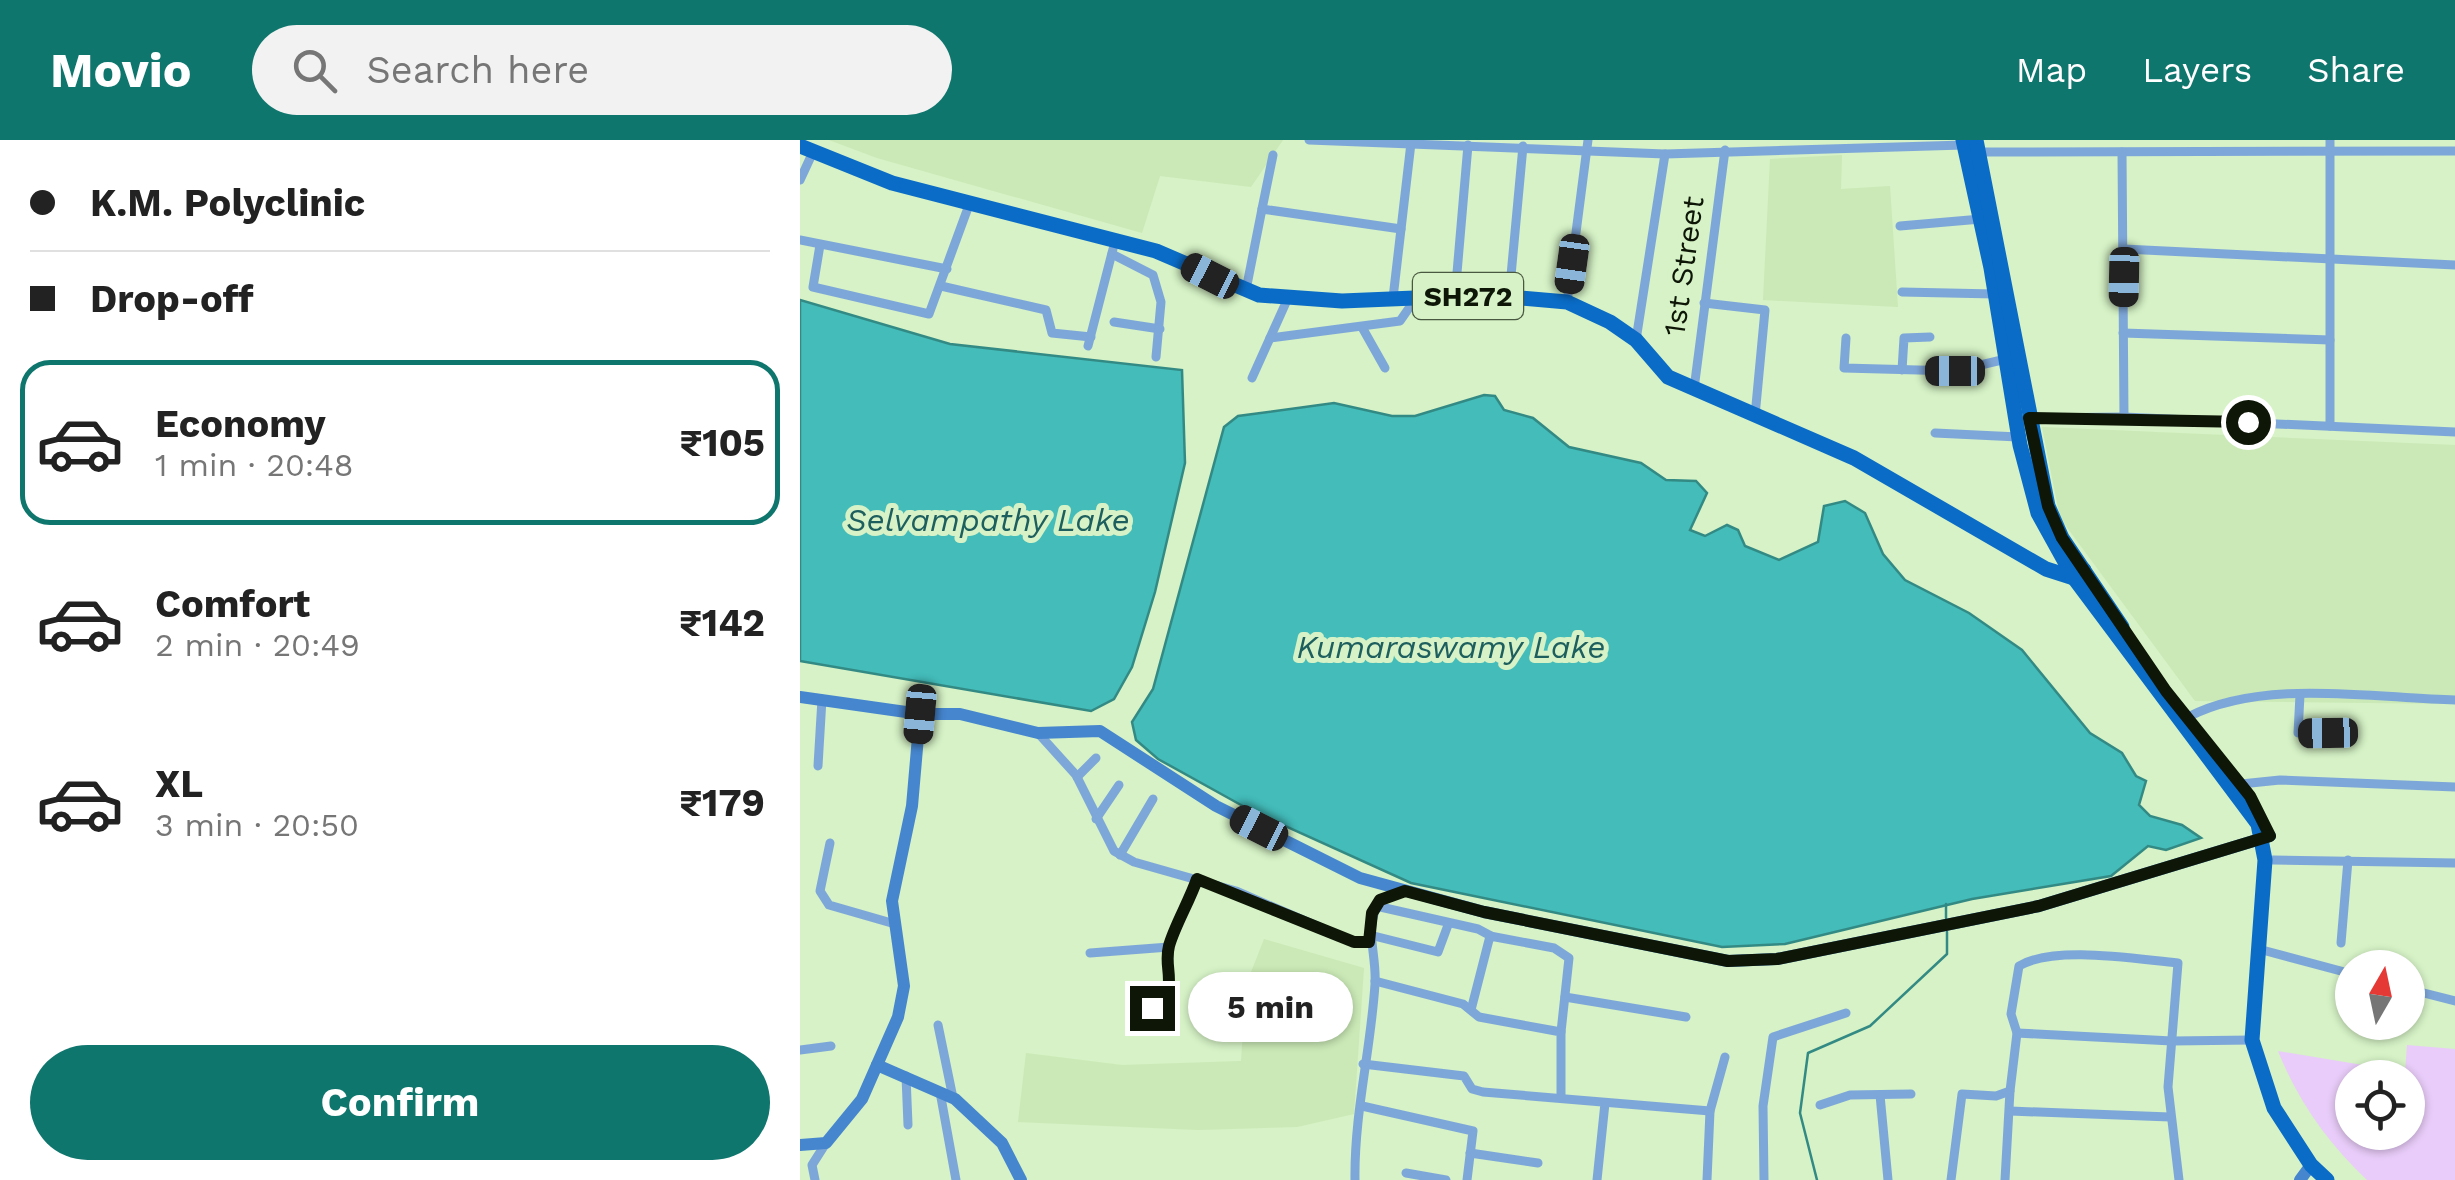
<!DOCTYPE html>
<html lang="en">
<head>
<meta charset="utf-8">
<style>
	:root { --surface:#fff; --page:#f2f2f2; --text:#222; --muted:#767676; --line:#e0e0e0; --accent:#0f766e }
	body { margin:0; font-family:"Work Sans",sans-serif; background:var(--page); color:var(--text); height:100vh; display:flex; flex-direction:column; font-size:38px; white-space:nowrap }
	* { box-sizing:border-box; margin:0 }
	p { font-size:32px; color:var(--muted) }
	.icon { flex:none; width:55px; height:55px; fill:none; stroke:currentColor; stroke-width:2; stroke-linecap:round; stroke-linejoin:round }
	.map { position:relative; flex:1; overflow:hidden }
	.sheet { display:flex; flex-direction:column; background:var(--surface); width:800px }
	.sheet>* { flex:none }
	.hud { display:grid; align-content:center; height:220px; padding:0 30px; background:var(--surface) }
	.needle { width:65px; rotate:9deg }
	.buttons { position:absolute; left:1535px; top:810px; display:grid; gap:20px }
	.buttons a { display:grid; place-items:center; width:90px; height:90px; border-radius:50%; background:var(--surface); box-shadow:0 2px 8px #0004; font-size:50px }
	.end { position:absolute; width:45px; height:45px; margin:-22px; border:12px solid #0d1607; background:#fff; box-shadow:0 0 0 5px #fff }
	.from { border-radius:50% }
	.bubble { position:absolute; height:70px; border-radius:35px; background:var(--surface); box-shadow:0 2px 8px #0004; font-size:32px; font-weight:700; line-height:70px; text-align:center }
	.car { position:absolute; width:30px; height:60px; margin:-30px -15px; border-radius:12px; box-shadow:0 0 8px 2px #0007; background:linear-gradient(#222 24%,#8ab4d8 0 40%,#222 0 76%,#8ab4d8 0 86%,#222 0) }
	.hud b { display:flex; align-items:center; gap:35px; height:95px; font-size:38px }
	.hud b+b { border-top:2px solid var(--line) }
	.hud i { width:25px; height:25px; background:var(--text) }
	ul { padding:0; list-style:none }
	li { display:flex; align-items:center; gap:30px; height:165px; margin:0 20px 15px; padding:0 10px; border:5px solid transparent; border-radius:30px }
	li div { flex:1 }
	li b { display:block; font-size:38px }
	li em { font-style:normal; font-weight:700 }
	li.active { border-color:var(--accent) }
	li>.icon { width:90px; height:90px; stroke-width:1.5 }
	.button { display:flex; gap:20px; margin-top:auto; padding:20px 30px }
	.button a { flex:1; height:115px; border-radius:60px; background:var(--accent); color:#fff; font-size:40px; font-weight:700; line-height:115px; text-align:center }
	header { display:flex; align-items:center; gap:60px; box-sizing:border-box; height:140px; padding:0 50px; background:var(--accent); color:#fff }
	header strong { font-size:48px }
	nav { display:flex; gap:55px; margin-inline-start:auto; font-size:35px }
	.search { width:700px; height:90px; background:var(--page); display:flex; align-items:center; gap:25px; box-sizing:border-box; padding:0 35px; border-radius:55px; color:var(--muted); font-size:38px }
	main { display:flex; flex:1; min-height:0 }
	.map>svg:first-child { display:block }
	.built { fill:#cae9b6 }
	.green { fill:#e9ccf9; fill-rule:evenodd }
	.water { fill:#43bcba; stroke:#338a84; stroke-width:2.5 }
	.lines { fill:none; stroke-linecap:round; stroke-linejoin:round }
	.stream { stroke:#338a84; stroke-width:2.5 }
	.street { stroke:#7ea7d9; stroke-width:9 }
	.secondary { stroke:#4686cf; stroke-width:12 }
	.primary { stroke:#0a6cc7; stroke-width:15 }
	.route { stroke:#0d1607; stroke-width:12 }
	.labels { text-anchor:middle; stroke-width:10; stroke-linejoin:round; paint-order:stroke }
	.shield { fill:#d6f2c6; stroke:#495840; stroke-width:2.5 }
	.shield-label { font-size:28px; font-weight:bold; fill:#0d1607 }
	.street-label { font-size:30px; fill:#0d1607; stroke:#d6f2c6 }
	.water-label { font-size:32px; font-style:italic; fill:#1d5f5e; stroke:#d6f2c6 }
</style>
</head>
<body>
<header>
<strong>Movio</strong>
<div class="search"><svg class="icon" aria-label="search" viewBox="0 0 24 24"><circle cx="10" cy="10" r="6"/><path d="M15 15l6 6"/></svg>Search here</div>
<nav><a>Map</a><a>Layers</a><a>Share</a></nav>
</header>
<main>
<section class="sheet">
<div class="hud">
<b><i class="from"></i>K.M. Polyclinic</b>
<b><i></i>Drop-off</b>
</div>
<ul>
<li class="active"><svg class="icon" aria-label="car" viewBox="0 0 24 24"><path d="M5 17H2v-5l4-1 3-4h7l3 4 3 1v5h-3M9 17h6M6 11h13"/><circle cx="7" cy="17" r="2"/><circle cx="17" cy="17" r="2"/></svg><div><b>Economy</b><p>1 min · 20:48</p></div><em>₹105</em></li>
<li><svg class="icon" aria-label="car" viewBox="0 0 24 24"><path d="M5 17H2v-5l4-1 3-4h7l3 4 3 1v5h-3M9 17h6M6 11h13"/><circle cx="7" cy="17" r="2"/><circle cx="17" cy="17" r="2"/></svg><div><b>Comfort</b><p>2 min · 20:49</p></div><em>₹142</em></li>
<li><svg class="icon" aria-label="car" viewBox="0 0 24 24"><path d="M5 17H2v-5l4-1 3-4h7l3 4 3 1v5h-3M9 17h6M6 11h13"/><circle cx="7" cy="17" r="2"/><circle cx="17" cy="17" r="2"/></svg><div><b>XL</b><p>3 min · 20:50</p></div><em>₹179</em></li>
</ul>
<div class="button"><a>Confirm</a></div>
</section>
<div class="map">
<svg width="1655" height="1040" viewBox="0 0 1655 1040">
	<rect width="100%" height="100%" fill="#d6f2c6"/>
	<g class="built">
		<path d="M29,0h454l-32,47 -91,-11 -18,57 -265,-75z"/>
		<path d="M1042,15l-1,34 49,-3 8,121 -135,-7 7,-141z"/>
		<path d="M1242,287l413,18v259l-260,-3 -135,-183z"/>
		<path d="M464,799l100,29 -10,146 -57,13 -99,3 -180,-8 8,-69 96,12 119,-4 5,-76z"/>
	</g>
	<path class="green" d="M1607,905l48,4v131h-88c-39,-37 -69,-79 -89,-129l127,21zM1552,938h56v54h-56z"/>
	<g class="water">
		<path d="M0,160l150,44 232,26 3,93 -30,129 -23,75 -18,32 -23,12 -291,-50z"/>
		<path d="M684,255l11,1 9,14 29,8 36,29 72,16 25,17 30,1 11,12 -17,37 15,6 22,-11 11,5 7,16 34,14 39,-18 6,-36 21,-5 20,12 18,41 22,26 64,33 53,37 68,83 32,20 14,23 10,5 -7,24 11,11 32,9 19,13 -35,12 -18,-4 -37,30 -139,23 -187,45 -63,3 -311,-64 -161,-73 -92,-51 -22,-19 -4,-18 21,-33 71,-262 14,-11 96,-13 58,13h23z"/>
	</g>
	<g class="lines">
		<g class="stream">
			<path d="M1146,764v14"/>
			<path d="M1017,1040l-17,-67 8,-60 62,-27 77,-72v-22"/>
		</g>
		<g class="street">
			<path d="M509,0l356,14 299,-9"/>
			<path d="M1178,12l477,-1"/>
			<path d="M1322,12l2,265"/>
			<path d="M0,40l13,-28"/>
			<path d="M462,69l11,-54"/>
			<path d="M1100,86l81,-7"/>
			<path d="M0,100l147,29"/>
			<path d="M20,105l-7,42 116,27 40,-109"/>
			<path d="M1324,109l331,16"/>
			<path d="M312,114l41,21 8,27 -5,55"/>
			<path d="M141,146l105,24 6,23 39,4"/>
			<path d="M446,150l16,-81 139,20"/>
			<path d="M1102,152l93,2"/>
			<path d="M655,156l13,-151"/>
			<path d="M709,157l14,-151"/>
			<path d="M593,158l18,-155"/>
			<path d="M767,162l21,-162"/>
			<path d="M904,163l61,7 -10,106"/>
			<path d="M314,182l46,7"/>
			<path d="M563,189l22,39"/>
			<path d="M1323,193l207,7"/>
			<path d="M470,198l130,-17 16,-23"/>
			<path d="M1046,198l-2,30 111,3 51,-12"/>
			<path d="M836,200l29,-186"/>
			<path d="M288,206l25,-97"/>
			<path d="M1102,230l2,-32 26,-1"/>
			<path d="M452,238l36,-80"/>
			<path d="M894,249l31,-239"/>
			<path d="M1229,278l95,-1 331,15"/>
			<path d="M1530,286v-286"/>
			<path d="M1135,293l83,4"/>
			<path d="M1500,555l-2,38h30"/>
			<path d="M1388,577c75,-39 184,-19 267,-17"/>
			<path d="M238,593l38,42 38,76 20,11 102,29 118,51h15"/>
			<path d="M18,626l4,-67"/>
			<path d="M277,637l19,-19"/>
			<path d="M1441,644l39,-4 175,7"/>
			<path d="M296,679l23,-34"/>
			<path d="M30,703l-10,48 9,14 66,19"/>
			<path d="M320,715l33,-56"/>
			<path d="M1473,720l182,3"/>
			<path d="M576,766l102,23 13,7"/>
			<path d="M570,795l68,17 10,-27"/>
			<path d="M1541,803l7,-83"/>
			<path d="M1466,811l86,23"/>
			<path d="M290,813l79,-6 28,-68"/>
			<path d="M575,841l88,23 16,13 82,15v66"/>
			<path d="M1608,849l47,12"/>
			<path d="M765,857l121,20"/>
			<path d="M352,868h7l9,-11 1,-50"/>
			<path d="M671,870l19,-74 64,12 15,10 -8,74"/>
			<path d="M138,885l15,73"/>
			<path d="M1217,893l155,8 80,-1"/>
			<path d="M0,910l31,-4"/>
			<path d="M563,924l101,12 8,13 11,3 227,19"/>
			<path d="M106,936l2,49"/>
			<path d="M140,952l16,88"/>
			<path d="M1080,955l8,85"/>
			<path d="M1020,965l30,-10 61,-1"/>
			<path d="M562,966l111,25 -6,49"/>
			<path d="M1210,971l160,6"/>
			<path d="M670,1013l68,10"/>
			<path d="M606,1033l40,7"/>
			<path d="M15,1040l-3,-15 14,-22"/>
			<path d="M555,1040c-1,-66 16,-131 20,-196 2,-31 -12,-55 5,-84l25,-9"/>
			<path d="M797,1040l8,-77"/>
			<path d="M907,1040l3,-69 15,-54"/>
			<path d="M964,1040l-1,-74 10,-69 73,-24"/>
			<path d="M1151,1040l11,-86 34,2 14,-5 7,-58 -6,-19 8,-48c35,-21 116,-7 159,-3l-10,124 11,93"/>
			<path d="M1205,1040l5,-89"/>
		</g>
		<g class="secondary">
			<path d="M0,557l120,17h40l78,19 62,-2 116,75 144,72 124,34 244,49 49,-2 262,-53 231,-70"/>
			<path d="M77,925l78,34 47,44 19,37"/>
			<path d="M0,1005l26,-2 36,-44 36,-82 6,-31 -12,-85 20,-95 8,-92"/>
			<path d="M1500,1040l11,-15"/>
		</g>
		<g class="primary">
			<path d="M1163,0l28,128 29,177 18,68 36,65 184,246 7,36 -13,180 22,68 37,57 16,15"/>
			<path d="M1176,0l72,366 14,32 60,89"/>
			<path d="M0,6l92,37 264,68 103,44 83,6 145,-6 80,7 43,20 26,18 32,37 186,81 192,111 28,9 10,-8"/>
		</g>
	</g>
	<g class="lines">
		<path class="route" d="M352,868h7c19,-27 4,-39 10,-62 5,-19 21,-46 28,-67l157,63h15l3,-29 8,-13 25,-9 79,21 244,49 49,-2 262,-53 231,-70 -20,-40 -84,-105 -104,-153 -14,-32 -19,-88 219,4"/>
	</g>
	<g class="labels">
		<rect class="shield" x="613" y="133" width="110" height="46" rx="8"/>
		<g class="shield-label">
			<text x="668" y="166">SH272</text>
		</g>
		<g class="street-label">
			<text transform="translate(884 126) rotate(-82)" y="10">1st Street</text>
		</g>
		<g class="water-label">
			<text x="188" y="391">Selvampathy Lake</text>
			<text x="651" y="518">Kumaraswamy Lake</text>
		</g>
	</g>
</svg>
<div class="buttons">
<a><svg class="needle" viewBox="-14 -14 28 28"><path d="M0-13l5 13h-10z" fill="#e53935"/><path d="M0 13l5-13h-10z" fill="#767676"/></svg></a>
<a><svg class="icon" aria-label="locate" viewBox="0 0 24 24"><circle cx="12" cy="12" r="6"/><path d="M12 2v4M12 18v4M2 12h4M18 12h4"/></svg></a>
</div>
<i class="end from" style="left:1448px;top:282px"></i>
<i class="end" style="left:352px;top:868px"></i>
<div class="bubble" style="left:388px;top:832px;width:165px">5 min</div>
<i class="car" style="left:772px;top:124px;rotate:188deg"></i>
<i class="car" style="left:410px;top:136px;rotate:297deg"></i>
<i class="car" style="left:1324px;top:137px;rotate:181deg"></i>
<i class="car" style="left:1155px;top:231px;rotate:270deg"></i>
<i class="car" style="left:120px;top:574px;rotate:185deg"></i>
<i class="car" style="left:1528px;top:593px;rotate:269deg"></i>
<i class="car" style="left:459px;top:688px;rotate:297deg"></i>
</div>
</main>
</body>
</html>
